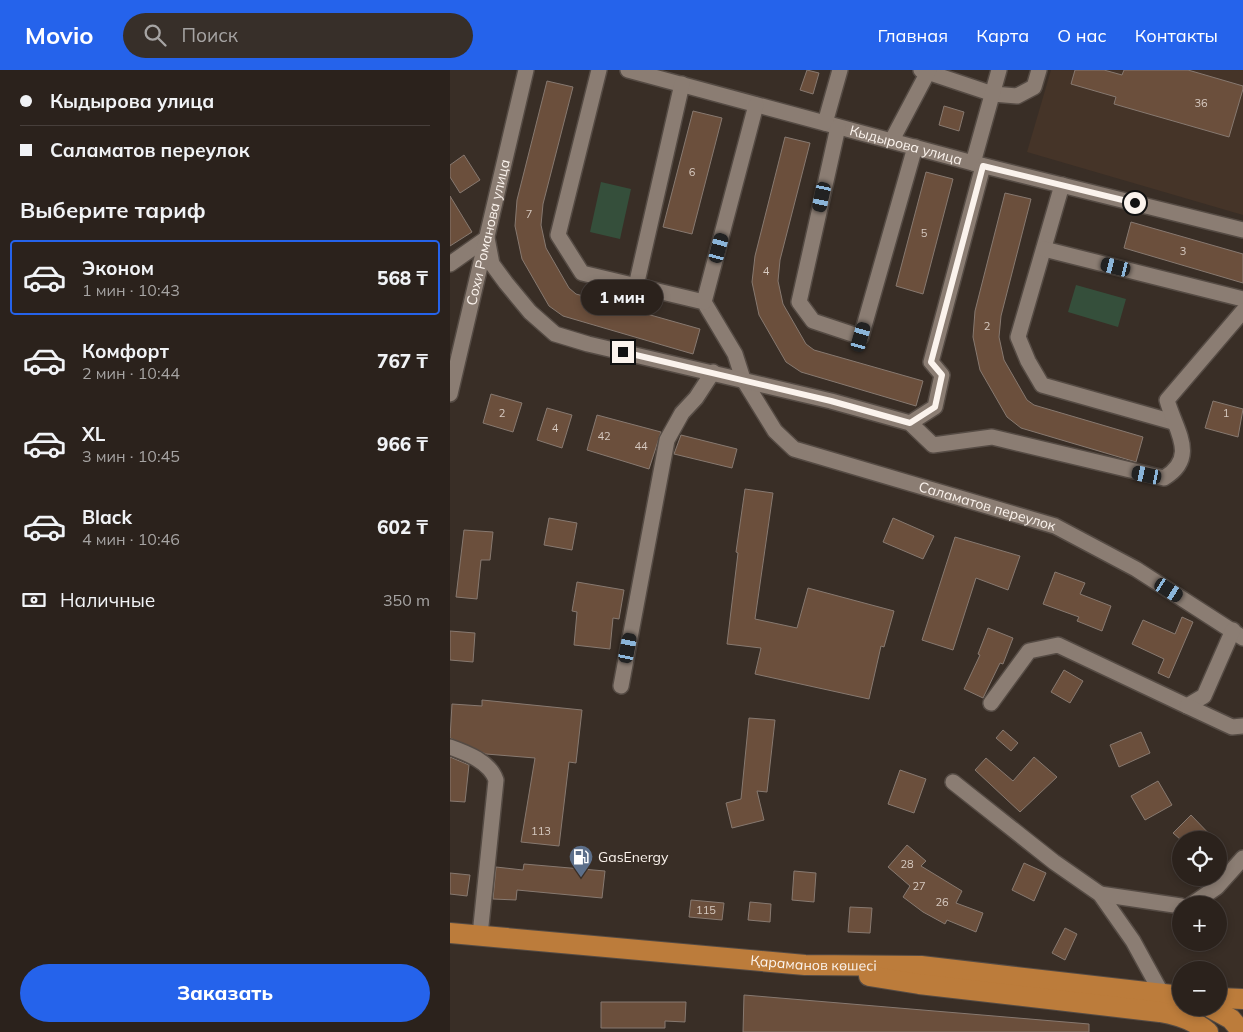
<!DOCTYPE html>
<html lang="ru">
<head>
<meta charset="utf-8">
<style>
	:root { --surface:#2b221c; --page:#372f29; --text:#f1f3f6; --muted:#a6a4a3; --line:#473f3b; --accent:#2563eb }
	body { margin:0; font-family:Mulish,sans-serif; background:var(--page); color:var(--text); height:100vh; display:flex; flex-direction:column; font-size:19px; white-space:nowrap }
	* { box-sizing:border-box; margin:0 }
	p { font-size:16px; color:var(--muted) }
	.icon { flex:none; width:28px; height:28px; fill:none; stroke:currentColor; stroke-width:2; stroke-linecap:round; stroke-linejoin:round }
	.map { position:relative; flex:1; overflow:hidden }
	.details { display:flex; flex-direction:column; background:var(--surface); width:450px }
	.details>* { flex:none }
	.hud { display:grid; align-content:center; height:110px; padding:0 20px; background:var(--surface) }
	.buttons { position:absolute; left:722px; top:761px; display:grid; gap:10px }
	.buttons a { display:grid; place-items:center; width:55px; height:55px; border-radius:50%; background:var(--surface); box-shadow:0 2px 8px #0003,0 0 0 1px var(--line); font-size:25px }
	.end { position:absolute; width:22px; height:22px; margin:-11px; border:6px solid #fbf3ed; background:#111; box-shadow:0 0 0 2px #111 }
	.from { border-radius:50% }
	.bubble { position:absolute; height:35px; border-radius:18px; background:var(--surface); box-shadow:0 2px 8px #0003,0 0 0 1px var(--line); font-size:16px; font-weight:800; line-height:35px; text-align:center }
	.car { position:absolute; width:15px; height:30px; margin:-15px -8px; border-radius:6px; box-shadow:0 0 4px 1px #0007; background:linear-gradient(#222 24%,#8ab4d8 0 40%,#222 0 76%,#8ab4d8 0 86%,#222 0) }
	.hud b { display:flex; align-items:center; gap:18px; height:48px; font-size:19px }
	.hud b+b { border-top:1px solid var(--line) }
	.hud i { width:12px; height:12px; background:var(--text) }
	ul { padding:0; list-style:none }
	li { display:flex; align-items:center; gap:15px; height:75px; margin:0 10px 8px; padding:0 10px; border:2px solid transparent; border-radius:5px }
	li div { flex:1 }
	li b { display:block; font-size:19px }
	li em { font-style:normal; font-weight:800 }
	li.on { border-color:var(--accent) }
	li>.icon { width:45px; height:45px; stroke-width:1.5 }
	h2 { padding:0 20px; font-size:22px; line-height:60px }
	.pay { display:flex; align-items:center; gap:12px; height:55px; padding:0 20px; font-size:19px }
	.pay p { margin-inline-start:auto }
	.button { display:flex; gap:10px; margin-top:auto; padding:10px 20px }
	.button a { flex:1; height:58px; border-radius:30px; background:var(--accent); color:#fff; font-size:20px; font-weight:800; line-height:58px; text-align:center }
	header { display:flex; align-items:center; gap:30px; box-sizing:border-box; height:70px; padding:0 25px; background:var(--accent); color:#fff }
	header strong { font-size:24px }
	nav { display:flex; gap:28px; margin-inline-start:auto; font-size:18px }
	.search { width:350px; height:45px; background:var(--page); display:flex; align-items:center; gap:12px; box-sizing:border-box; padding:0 18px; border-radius:28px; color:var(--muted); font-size:19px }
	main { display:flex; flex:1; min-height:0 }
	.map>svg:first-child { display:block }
	.built { fill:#453428 }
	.green { fill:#354f3b }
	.building { fill:#6b4f3c; stroke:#877970 }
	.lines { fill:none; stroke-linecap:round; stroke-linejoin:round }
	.minor-casing { stroke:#554b44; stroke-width:18 }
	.major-casing { stroke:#554b44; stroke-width:22 }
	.minor { stroke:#8b7d73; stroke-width:15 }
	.major { stroke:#bc7c3b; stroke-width:20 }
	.route { stroke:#fbf3ed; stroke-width:6 }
	.labels { text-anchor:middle; stroke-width:4; stroke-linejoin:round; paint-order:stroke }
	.number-label { font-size:11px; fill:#d7cac1 }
	.street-label { font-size:14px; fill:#fbf3ed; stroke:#392e26 }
	.poi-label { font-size:14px; fill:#fbf3ed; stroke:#392e26; text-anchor:start }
</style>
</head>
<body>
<header>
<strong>Movio</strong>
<div class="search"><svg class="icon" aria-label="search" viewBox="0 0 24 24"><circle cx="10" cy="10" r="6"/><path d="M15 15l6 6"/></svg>Поиск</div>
<nav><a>Главная</a><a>Карта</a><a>О нас</a><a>Контакты</a></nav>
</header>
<main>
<section class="details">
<div class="hud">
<b><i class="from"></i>Кыдырова улица</b>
<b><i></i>Саламатов переулок</b>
</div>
<h2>Выберите тариф</h2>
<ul>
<li class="on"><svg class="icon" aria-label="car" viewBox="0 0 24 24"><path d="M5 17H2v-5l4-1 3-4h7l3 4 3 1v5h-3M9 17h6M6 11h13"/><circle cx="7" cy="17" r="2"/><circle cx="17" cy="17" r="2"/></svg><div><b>Эконом</b><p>1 мин · 10:43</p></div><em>568 ₸</em></li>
<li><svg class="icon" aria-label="car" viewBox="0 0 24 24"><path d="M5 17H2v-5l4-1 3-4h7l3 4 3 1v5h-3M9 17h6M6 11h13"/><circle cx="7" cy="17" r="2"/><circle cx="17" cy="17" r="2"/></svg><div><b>Комфорт</b><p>2 мин · 10:44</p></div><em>767 ₸</em></li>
<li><svg class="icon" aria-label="car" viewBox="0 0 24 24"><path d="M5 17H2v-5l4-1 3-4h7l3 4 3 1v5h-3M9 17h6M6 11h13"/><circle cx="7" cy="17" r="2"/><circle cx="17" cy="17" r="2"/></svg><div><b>XL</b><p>3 мин · 10:45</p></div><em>966 ₸</em></li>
<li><svg class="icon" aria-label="car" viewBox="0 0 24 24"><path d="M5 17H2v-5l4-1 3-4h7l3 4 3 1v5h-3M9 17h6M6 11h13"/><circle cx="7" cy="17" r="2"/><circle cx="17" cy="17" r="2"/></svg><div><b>Black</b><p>4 мин · 10:46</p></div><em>602 ₸</em></li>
</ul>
<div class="pay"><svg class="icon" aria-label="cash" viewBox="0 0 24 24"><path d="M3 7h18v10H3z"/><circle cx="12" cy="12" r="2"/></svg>Наличные<p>350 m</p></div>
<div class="button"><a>Заказать</a></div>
</section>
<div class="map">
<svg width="793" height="962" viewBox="0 0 793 962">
	<rect width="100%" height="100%" fill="#392e26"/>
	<path class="built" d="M601,0h192v145l-216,-63z"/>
	<g class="green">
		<path d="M151,112l30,7 -11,50 -30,-7z"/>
		<path d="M626,215l50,14 -8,28 -50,-15z"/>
	</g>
	<g class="building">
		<path d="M357,0l12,3 -6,21 -13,-4z"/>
		<path d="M625,0h29l18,5 2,-5h64l55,16v3l-14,48 -115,-33 2,-7 -45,-13z"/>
		<path d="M97,11l26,6 -30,117 -2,21 5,23 23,40 7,6 124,35 -7,25 -130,-38 -14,-10 -27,-47 -7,-33 2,-26z"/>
		<path d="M494,36l20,6 -5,19 -20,-6z"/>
		<path d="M243,41l29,7 -30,116 -29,-7z"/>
		<path d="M335,67l25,6 -30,117 -2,21 5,23 23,40 8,6 109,31 -7,25 -115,-34 -15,-10 -27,-47 -7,-33 3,-26z"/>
		<path d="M14,85l16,25 -20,13 -10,-16v-12z"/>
		<path d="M476,102l27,7 -30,115 -27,-8z"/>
		<path d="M555,123l26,6 -30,117 -2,21 5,23 23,40 7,5 109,32 -7,25 -115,-34 -14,-11 -27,-47 -7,-33 2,-26z"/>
		<path d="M0,126l22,36 -22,14z"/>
		<path d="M681,152l112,32v29l-119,-35z"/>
		<path d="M41,324l31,9 -9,29 -30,-9z"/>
		<path d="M763,331l30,8 -5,28 -33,-9z"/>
		<path d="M97,338l25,7 -10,33 -25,-8z"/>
		<path d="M147,345l64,17 -12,37 -62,-19z"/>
		<path d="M231,365l56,14 -5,19 -58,-14z"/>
		<path d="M295,419l28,4 -18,126 42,9 11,-40 86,23 -10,36 -3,-1 -12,53 -114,-25 6,-26 -34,-4 11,-91 -2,-1z"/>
		<path d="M99,448l28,5 -5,27 -28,-5z"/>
		<path d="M443,448l41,18 -11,23 -40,-17z"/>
		<path d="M14,460l29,2 -3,28h-9l-4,39 -21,-2z"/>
		<path d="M505,467l65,19 -12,34 -32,-12 -23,72 -31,-10z"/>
		<path d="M605,502l30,11 -5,11 31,12 -9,25 -25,-10 2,-4 -36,-13z"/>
		<path d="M127,512l47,8 -5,29 -6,-1 -3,31 -36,-4 3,-33 -5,-1z"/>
		<path d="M732,547l11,5 -24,56 -11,-5 6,-14 -32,-15 11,-24 32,14z"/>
		<path d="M538,558l25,10 -10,26 -3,-1 -17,35 -19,-9 16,-34 -2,-1z"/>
		<path d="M0,561l25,2 -2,29 -23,-2z"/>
		<path d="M614,600l19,11 -13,22 -19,-11z"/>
		<path d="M32,630l100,10 -6,53 -7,-1 -10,84 -38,-4 14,-84 -49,-4 -36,-16 2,-34 30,2z"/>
		<path d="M299,648l26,2 -8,72 -10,-1 7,29 -32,8 -6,-25 15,-4z"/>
		<path d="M553,660l15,13 -7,8 -15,-13z"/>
		<path d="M691,662l9,21 -31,14 -9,-22z"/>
		<path d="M0,687l19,8 -4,37 -15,-1z"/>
		<path d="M584,687l23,20 -37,35 -45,-42 11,-12 27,23z"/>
		<path d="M450,700l26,9 -12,34 -26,-9z"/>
		<path d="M708,711l14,24 -27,15 -14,-24z"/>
		<path d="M741,745l24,25h-34l-8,-7z"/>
		<path d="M457,775l19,16 -5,5 41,25 -6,12 27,10 -7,19 -29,-12 -2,4 -22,-12 -20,-15 7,-11 -22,-19z"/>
		<path d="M574,793l22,10 -12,28 -22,-11z"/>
		<path d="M74,794l81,7 -3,27 -85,-8 -1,10 -23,-1 3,-32 27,3z"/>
		<path d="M344,801l22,2 -2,29 -22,-2z"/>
		<path d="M0,803l20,2 -3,21 -17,-2z"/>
		<path d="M241,830l33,3 -2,17 -33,-3z"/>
		<path d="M300,832l21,2 -1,18 -22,-2z"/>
		<path d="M400,837l22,1 -2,25 -22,-1z"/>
		<path d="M615,858l12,6 -12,26 -13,-7z"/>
		<path d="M294,925l345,29v8h-346z"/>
		<path d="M151,932h85l-1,20 -20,-1v7h-64z"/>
	</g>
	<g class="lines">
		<defs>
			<g id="minor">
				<path id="s1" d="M149,0l-41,165 24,38 122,29 31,52 8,25 32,52 19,18 261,77 81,43 107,69"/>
				<path id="s2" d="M178,0l345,93 270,67"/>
				<path d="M471,0l72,24 24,2 17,-9 5,-17"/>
				<path d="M375,53l15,-53"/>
				<path d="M388,57l-39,175 14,19 48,16 54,-190"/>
				<path d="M442,70l37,-70"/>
				<path d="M523,93l26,-93"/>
				<path d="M612,115l-44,152 10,24 14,24 131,37"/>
				<path d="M594,179l199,50"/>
				<path d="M0,194l37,-26 5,26 14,19 24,29 25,22 33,10 243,57 79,22 23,22 59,-8 172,41c35,-21 11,-48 3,-78l76,-89"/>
				<path d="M186,216l46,-202"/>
				<path d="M254,232l52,-197"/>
				<path id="s3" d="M0,324l76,-324"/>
				<path d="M460,353l25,-16 7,-32 -11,-13 52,-196"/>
				<path d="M171,616l46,-246 15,-27 14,-15 17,-26"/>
				<path d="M541,633l38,-52 29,-6 129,61 17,-10 29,-66"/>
				<path d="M737,636l45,21 11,-1"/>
				<path d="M0,677c17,6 40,15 46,33l-16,155"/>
				<path d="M503,712l101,80 46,32 33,47 29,53"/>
				<path d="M650,824l81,12"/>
				<path d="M741,835l26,-18 26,-29"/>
			</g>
			<g id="major">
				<path id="s4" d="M0,863l355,32 116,1 260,30"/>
				<path d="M419,906l50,8 241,28c18,3 34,8 48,20"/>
				<path d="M769,928l24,1"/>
				<path d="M761,938l20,11 11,13"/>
			</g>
		</defs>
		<use href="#minor" class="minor-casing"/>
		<use href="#major" class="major-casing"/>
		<use href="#minor" class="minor"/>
		<use href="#major" class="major"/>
	</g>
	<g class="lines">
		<path class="route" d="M173,282l208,49 79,22 25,-16 7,-32 -11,-13 52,-196 152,37"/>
	</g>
	<defs>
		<symbol id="fuel-pin" viewBox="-11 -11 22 30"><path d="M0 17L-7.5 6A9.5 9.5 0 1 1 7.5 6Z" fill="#5c6f8a" stroke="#392e26"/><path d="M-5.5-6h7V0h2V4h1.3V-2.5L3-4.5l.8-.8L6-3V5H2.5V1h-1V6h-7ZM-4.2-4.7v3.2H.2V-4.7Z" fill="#fff"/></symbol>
	</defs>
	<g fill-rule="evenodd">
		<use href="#fuel-pin" x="117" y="773" width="28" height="38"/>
	</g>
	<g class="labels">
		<g class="number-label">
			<text x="751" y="37">36</text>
			<text x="242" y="106">6</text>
			<text x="79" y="148">7</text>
			<text x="474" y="167">5</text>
			<text x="733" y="185">3</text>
			<text x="316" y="205">4</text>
			<text x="537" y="260">2</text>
			<text x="52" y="347">2</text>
			<text x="776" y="347">1</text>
			<text x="105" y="362">4</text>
			<text x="154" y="370">42</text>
			<text x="191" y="380">44</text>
			<text x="91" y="765">113</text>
			<text x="457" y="798">28</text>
			<text x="469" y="820">27</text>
			<text x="492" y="836">26</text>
			<text x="256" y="844">115</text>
		</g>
		<g class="street-label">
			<text dy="5" stroke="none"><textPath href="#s2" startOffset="288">Кыдырова улица</textPath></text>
			<text dy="5" stroke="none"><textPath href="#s3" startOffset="166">Сохи Романова улица</textPath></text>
			<text dy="5" stroke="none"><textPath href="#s1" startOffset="716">Саламатов переулок</textPath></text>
			<text dy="5" stroke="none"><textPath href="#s4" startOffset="365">Қараманов көшесі</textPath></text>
		</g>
		<g class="poi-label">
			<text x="148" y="792">GasEnergy</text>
		</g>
	</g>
</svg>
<div class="buttons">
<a><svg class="icon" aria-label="locate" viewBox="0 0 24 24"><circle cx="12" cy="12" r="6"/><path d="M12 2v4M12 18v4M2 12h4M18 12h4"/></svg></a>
<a>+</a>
<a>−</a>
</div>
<i class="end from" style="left:685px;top:133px"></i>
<i class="end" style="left:173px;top:282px"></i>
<div class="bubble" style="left:131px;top:210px;width:82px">1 мин</div>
<i class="car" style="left:372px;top:127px;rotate:192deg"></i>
<i class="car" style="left:269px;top:178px;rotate:15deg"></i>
<i class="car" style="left:666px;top:197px;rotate:284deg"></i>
<i class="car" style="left:411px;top:267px;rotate:16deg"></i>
<i class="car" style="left:697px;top:405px;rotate:282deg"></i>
<i class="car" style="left:719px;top:520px;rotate:122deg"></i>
<i class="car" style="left:178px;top:578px;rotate:11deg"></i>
</div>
</main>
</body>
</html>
